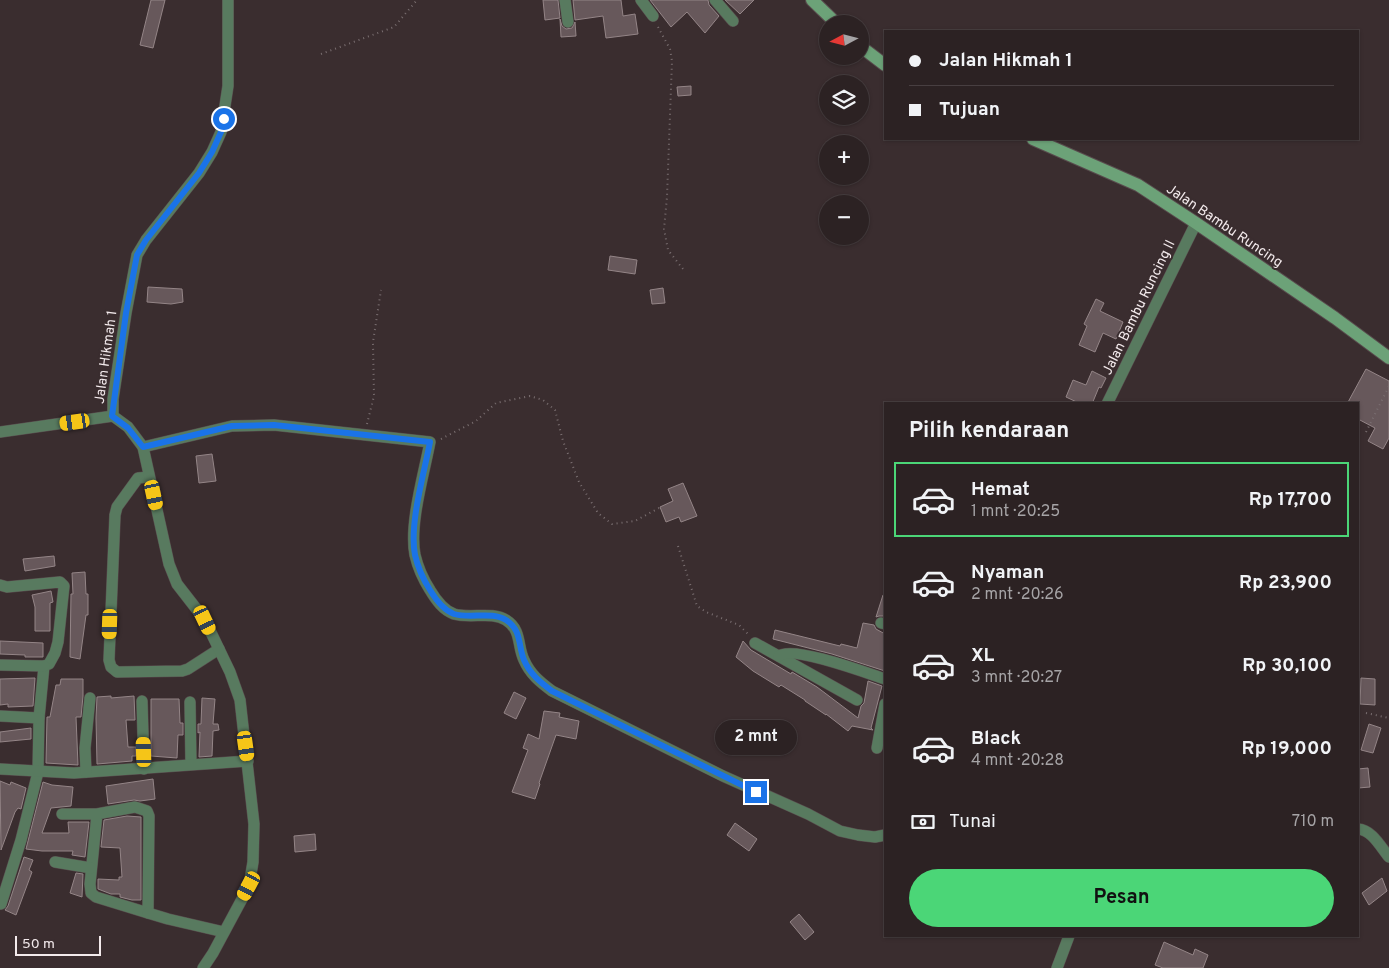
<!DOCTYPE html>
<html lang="id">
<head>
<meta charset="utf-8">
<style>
	:root { --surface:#2c2223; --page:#342a2b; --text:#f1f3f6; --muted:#a6a4a6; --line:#483f41; --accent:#4bd677 }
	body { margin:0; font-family:Overpass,sans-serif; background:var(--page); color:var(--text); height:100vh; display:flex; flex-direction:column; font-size:19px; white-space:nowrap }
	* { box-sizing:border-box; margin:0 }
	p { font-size:16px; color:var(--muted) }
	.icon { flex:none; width:28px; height:28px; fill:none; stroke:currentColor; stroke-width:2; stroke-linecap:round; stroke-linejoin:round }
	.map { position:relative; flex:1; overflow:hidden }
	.side { position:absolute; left:884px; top:402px; width:475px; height:535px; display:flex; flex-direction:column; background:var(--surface); border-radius:0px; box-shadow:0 1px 4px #0004,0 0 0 1px var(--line) }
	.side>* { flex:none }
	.top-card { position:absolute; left:884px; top:30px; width:475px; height:110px; border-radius:0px; box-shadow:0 1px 4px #0004,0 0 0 1px var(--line); display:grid; align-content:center; height:110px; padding:0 25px; background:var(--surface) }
	.needle { width:32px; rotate:263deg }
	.tools { position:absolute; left:819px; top:15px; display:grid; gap:10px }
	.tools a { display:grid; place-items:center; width:50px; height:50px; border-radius:50%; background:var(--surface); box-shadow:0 1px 4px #0004,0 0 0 1px var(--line); font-size:25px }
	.scale { position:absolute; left:15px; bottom:12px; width:86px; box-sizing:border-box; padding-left:5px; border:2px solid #f3eaec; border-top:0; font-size:14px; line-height:18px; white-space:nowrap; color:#f3eaec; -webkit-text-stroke:4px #3a2d2f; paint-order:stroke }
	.end { position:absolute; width:22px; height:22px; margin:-11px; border:6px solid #1a73e8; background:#fff; box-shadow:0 0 0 2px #fff }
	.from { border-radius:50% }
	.bubble { position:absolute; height:35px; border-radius:18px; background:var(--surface); box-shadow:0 1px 4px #0004,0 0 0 1px var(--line); font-size:16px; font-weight:700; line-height:35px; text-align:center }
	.car { position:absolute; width:15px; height:30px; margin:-15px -8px; border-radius:6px; box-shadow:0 0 4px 1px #0007; background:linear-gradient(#f5c518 24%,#345 0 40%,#f5c518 0 76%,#345 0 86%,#f5c518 0) }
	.top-card b { display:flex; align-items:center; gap:18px; height:48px; font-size:19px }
	.top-card b+b { border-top:1px solid var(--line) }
	.top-card i { width:12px; height:12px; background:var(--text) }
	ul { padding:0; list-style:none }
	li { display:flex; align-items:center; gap:15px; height:75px; margin:0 10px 8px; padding:0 15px; border:2px solid transparent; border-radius:0px }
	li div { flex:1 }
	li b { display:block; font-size:19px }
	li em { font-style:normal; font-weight:700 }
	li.selected { border-color:var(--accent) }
	li>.icon { width:45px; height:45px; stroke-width:1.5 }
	h2 { padding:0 25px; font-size:22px; line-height:60px }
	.pay { display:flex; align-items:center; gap:12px; height:55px; padding:0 25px; font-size:19px }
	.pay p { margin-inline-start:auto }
	.cta { display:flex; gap:10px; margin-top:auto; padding:10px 25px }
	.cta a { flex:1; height:58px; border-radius:30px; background:var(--accent); color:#111; font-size:20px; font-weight:700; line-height:58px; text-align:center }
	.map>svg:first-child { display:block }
	.building { fill:#67585b; stroke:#948587 }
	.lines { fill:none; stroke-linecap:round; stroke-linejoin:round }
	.street-casing { stroke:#584b4d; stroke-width:12 }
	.secondary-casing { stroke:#584b4d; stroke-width:14 }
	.path { stroke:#7a6f71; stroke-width:2; stroke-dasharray:1 4; stroke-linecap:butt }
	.street { stroke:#587a5f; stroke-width:11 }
	.secondary { stroke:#6ca278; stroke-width:12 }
	.route { stroke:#1a73e8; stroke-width:6 }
	.labels { text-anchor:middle; stroke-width:4; stroke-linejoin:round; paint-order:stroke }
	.street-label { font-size:14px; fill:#f3eaec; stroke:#3a2d2f }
</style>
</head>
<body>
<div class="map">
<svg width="1389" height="968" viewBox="0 0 1389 968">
	<rect width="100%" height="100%" fill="#3a2d2f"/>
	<g class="building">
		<path d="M151,0h14l-12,48 -13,-3z"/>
		<path d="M543,0h15l2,18 -15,2z"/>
		<path d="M573,0h48l2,16 12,-2 3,20 -32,4 -3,-22 -28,4z"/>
		<path d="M650,0h58l1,5 10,11 -14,17 -18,-21 -16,15z"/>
		<path d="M725,0h29l-14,14z"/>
		<path d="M560,19l2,7 4,3 6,-1 3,-6 1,14 -15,1z"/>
		<path d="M691,86v9l-13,1 -1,-9z"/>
		<path d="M610,256l27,4 -2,14 -27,-4z"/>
		<path d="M148,287l34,2 1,13 -12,2 -24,-2z"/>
		<path d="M663,288l2,15 -13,1 -2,-14z"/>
		<path d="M1096,299l8,4 -4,8 23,11 -7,17 -13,-6 -8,19 -16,-7 8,-19 -3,-2z"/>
		<path d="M1366,369l23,12v57l-6,11 -15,-8 7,-13 -17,-9v-15h-11z"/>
		<path d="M1092,371l14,7 -5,10 -2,-1 -7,17h-11l-15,-7 7,-17 13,5z"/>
		<path d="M212,454l4,27 -17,2 -3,-27z"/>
		<path d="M683,483l14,33 -16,6 -2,-5 -13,5 -6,-15 13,-6 -5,-12z"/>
		<path d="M54,556l1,10 -30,5 -2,-12z"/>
		<path d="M85,572l1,22h2v21h-2l-6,44 -10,-2 1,-63h2l-1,-21z"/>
		<path d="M51,591l2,11 -3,1v28h-15v-24l-3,-12z"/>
		<path d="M883,595l2,1v20h-6l-3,1z"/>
		<path d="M863,623l11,2 2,4 9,5v37l-53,-17 -59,-15 2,-9 65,16 1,-2 16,4z"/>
		<path d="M0,641l43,2v14h-18v-2l-25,-1z"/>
		<path d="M743,641l8,9 40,24 1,-2 25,15 41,31 3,-12 3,-3 4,-22 14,5 -11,42 2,2 -21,-4 -4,5 -22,-17v1l-21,-14v-1l-24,-15 -2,2 -26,-16 -17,-14z"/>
		<path d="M35,678l-2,28 -25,1v-3l-8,1v-26z"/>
		<path d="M1361,678l14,1v26l-15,-1z"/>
		<path d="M61,679h22v17l-2,21h-5l2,48 -32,-2 1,-46h3l6,-32h4z"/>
		<path d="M514,692l12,6 -10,21 -12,-6z"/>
		<path d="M111,696v2l23,-2 1,24h-9l2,27h8v9h-4v5l-35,3 -1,-46 1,-21z"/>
		<path d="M202,698l13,1 -2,25h5l1,6 -6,1 -1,25 -13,1 1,-25 -2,1v-9h3z"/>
		<path d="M151,699h28l1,24h3v12h-5l-1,23 -26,-2z"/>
		<path d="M544,711l16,2 -1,4 20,4 -3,18 -20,-4 -17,48 1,1 -5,15 -23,-7 16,-42 -5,-2 5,-14 11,5z"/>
		<path d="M1369,724l12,4 -8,25 -12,-3z"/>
		<path d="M31,728v11l-31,3v-10z"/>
		<path d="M1368,768l2,19 -12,1v-19z"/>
		<path d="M153,779l2,20 -15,2 -6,-1 -26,4 -2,-18z"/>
		<path d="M0,781l10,4 1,-3 15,6 -5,21 -3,-1 -3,4 -14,38z"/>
		<path d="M43,782l9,3 21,2 -2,19 -20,2 -9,25h27l-1,-11h21l-4,35 -13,-2 1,-4h-31l-16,-2z"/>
		<path d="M127,816l14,1v83h-9l-12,-3v-3h-9l-13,-5v-10l21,1v-3h3l-2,-29 -19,-1 3,-27z"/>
		<path d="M735,823l22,16 -8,12 -22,-16z"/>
		<path d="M315,834l1,16 -21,2 -1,-16z"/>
		<path d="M24,857l9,3 -4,10 3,2 -16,43 -11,-5 3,-4z"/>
		<path d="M76,873l7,1 -1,23 -12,-4z"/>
		<path d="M1382,878l5,13 -18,14 -7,-12z"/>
		<path d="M799,914l15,18 -9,8 -15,-18z"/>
		<path d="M1164,942l29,13 2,-6 13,6 -5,13h-40l-8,-3z"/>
	</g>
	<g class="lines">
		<defs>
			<g id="street">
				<path d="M565,0l3,22"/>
				<path d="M641,0l12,16"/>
				<path d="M715,0l18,21"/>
				<path d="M1107,404l89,-181"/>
				<path d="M0,432l113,-16"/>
				<path d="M143,447l89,-21 42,-1 156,17c-6,32 -21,82 -15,113 3,13 8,24 15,35 6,10 13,20 24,24 16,5 38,-3 52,6 16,10 11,26 18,40 6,14 16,22 28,31l171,85 85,38 32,17 18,4 17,2 10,-2"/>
				<path d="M149,477l-11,1 -21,29 -2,8 -6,145 2,7 6,5 65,-1 6,-2 31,-20"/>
				<path d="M0,585l7,2 53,-5 4,4 -6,56 -3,11 -6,11 -5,2 -5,52 -1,54 -17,68 -20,64"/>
				<path d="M881,623l4,1"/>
				<path d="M755,643l102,57"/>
				<path d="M779,656c13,-11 88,17 106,23"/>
				<path d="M0,665l44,1"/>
				<path d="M142,701l2,68"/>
				<path d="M190,702l1,62"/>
				<path d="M0,716l39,2"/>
				<path d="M877,748l8,-44"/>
				<path d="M0,769l74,4 174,-12"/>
				<path d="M86,772l-1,-24 5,-50"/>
				<path d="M62,814h35l38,-7 12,4 2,5 -1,97 -52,-16 -5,-4 -1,-9 7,-70"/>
				<path d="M1358,829c14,1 22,17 31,28"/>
				<path d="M55,862l36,6"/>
				<path d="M148,913l20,6 56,13"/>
				<path d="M203,968l10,-15 36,-67 4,-24 1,-38 -14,-124 -10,-28 -25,-52 -28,-36 -8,-20 -26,-117 -15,-20 -15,-11v-17l13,-86 11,-58 9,-15 53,-67 13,-21 9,-20 7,-46v-86"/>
				<path d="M1057,968l12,-32"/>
			</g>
			<g id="secondary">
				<path d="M812,0l25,24"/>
				<path d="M860,46l25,19"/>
				<path d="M1033,139l105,46 58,38 139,95 54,40"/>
			</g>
		</defs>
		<use href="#street" class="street-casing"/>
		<use href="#secondary" class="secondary-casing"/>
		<g class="path">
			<path d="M658,27l12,22 2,12 -5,136 -3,32 4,21 15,19"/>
			<path d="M321,54l73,-27 23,-27"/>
			<path d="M367,424l7,-28 -1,-54 8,-52"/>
			<path d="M1366,432l23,-46"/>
			<path d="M441,439l35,-18 20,-18 34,-7 13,4 12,10 8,31 16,41 19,31 14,11 23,-3 24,-13"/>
			<path d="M678,546l19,60 9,6 33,13 10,10"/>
			<path d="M1366,713l23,5"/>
		</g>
		<use href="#street" class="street"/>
		<use href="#secondary" class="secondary"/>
	</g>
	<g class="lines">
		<path class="route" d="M224,119l-3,13 -9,20 -13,21 -53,67 -9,15 -11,58 -14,103 16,12 15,19 89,-21 42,-1 156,17c-6,32 -21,82 -15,113 3,13 8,24 15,35 6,10 13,20 24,24 16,5 38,-3 52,6 16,10 12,26 18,40 6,14 16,22 28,31l204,101"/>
	</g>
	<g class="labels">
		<g class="street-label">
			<text transform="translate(1225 225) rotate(34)" y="5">Jalan Bambu Runcing</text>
			<text transform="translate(1138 307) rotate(-64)" y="5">Jalan Bambu Runcing II</text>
			<text transform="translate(105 357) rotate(-82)" y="5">Jalan Hikmah 1</text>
		</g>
	</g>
</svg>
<div class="tools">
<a><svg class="needle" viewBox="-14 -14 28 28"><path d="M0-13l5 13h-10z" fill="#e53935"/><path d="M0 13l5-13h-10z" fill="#a6a4a6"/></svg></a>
<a><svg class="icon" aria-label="layers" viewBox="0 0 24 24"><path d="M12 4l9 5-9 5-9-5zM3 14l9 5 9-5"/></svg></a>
<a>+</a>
<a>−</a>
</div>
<div class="scale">50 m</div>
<i class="end from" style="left:224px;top:119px"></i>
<i class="end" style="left:756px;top:792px"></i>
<div class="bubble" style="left:715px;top:720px;width:82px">2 mnt</div>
<i class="car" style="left:75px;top:422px;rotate:262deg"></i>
<i class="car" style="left:154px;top:495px;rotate:168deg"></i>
<i class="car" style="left:205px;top:620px;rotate:155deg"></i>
<i class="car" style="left:110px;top:624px;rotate:182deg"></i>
<i class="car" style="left:246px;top:746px;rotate:172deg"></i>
<i class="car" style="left:144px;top:752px;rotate:358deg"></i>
<i class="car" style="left:249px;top:886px;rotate:208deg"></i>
<div class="top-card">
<b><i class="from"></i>Jalan Hikmah 1</b>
<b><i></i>Tujuan</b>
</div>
<section class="side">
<h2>Pilih kendaraan</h2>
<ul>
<li class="selected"><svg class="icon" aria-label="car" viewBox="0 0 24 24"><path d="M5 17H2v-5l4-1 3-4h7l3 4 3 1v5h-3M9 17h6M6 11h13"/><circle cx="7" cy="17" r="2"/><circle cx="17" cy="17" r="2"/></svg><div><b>Hemat</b><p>1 mnt · 20:25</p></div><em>Rp 17,700</em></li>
<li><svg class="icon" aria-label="car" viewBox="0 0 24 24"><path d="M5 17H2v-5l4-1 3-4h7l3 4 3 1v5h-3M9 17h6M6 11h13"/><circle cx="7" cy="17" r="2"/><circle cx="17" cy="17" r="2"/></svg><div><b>Nyaman</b><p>2 mnt · 20:26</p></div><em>Rp 23,900</em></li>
<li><svg class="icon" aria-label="car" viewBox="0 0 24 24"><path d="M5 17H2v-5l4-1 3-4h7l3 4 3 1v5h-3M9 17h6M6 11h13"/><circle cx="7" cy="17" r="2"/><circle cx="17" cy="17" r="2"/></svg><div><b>XL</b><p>3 mnt · 20:27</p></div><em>Rp 30,100</em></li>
<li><svg class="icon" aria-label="car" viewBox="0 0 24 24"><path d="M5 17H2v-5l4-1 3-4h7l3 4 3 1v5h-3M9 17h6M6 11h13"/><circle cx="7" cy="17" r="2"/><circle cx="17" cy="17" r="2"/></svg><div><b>Black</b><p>4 mnt · 20:28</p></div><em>Rp 19,000</em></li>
</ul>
<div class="pay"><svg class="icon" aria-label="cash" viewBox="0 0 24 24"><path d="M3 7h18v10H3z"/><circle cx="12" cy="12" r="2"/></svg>Tunai<p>710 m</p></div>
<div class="cta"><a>Pesan</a></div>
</section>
</div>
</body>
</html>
